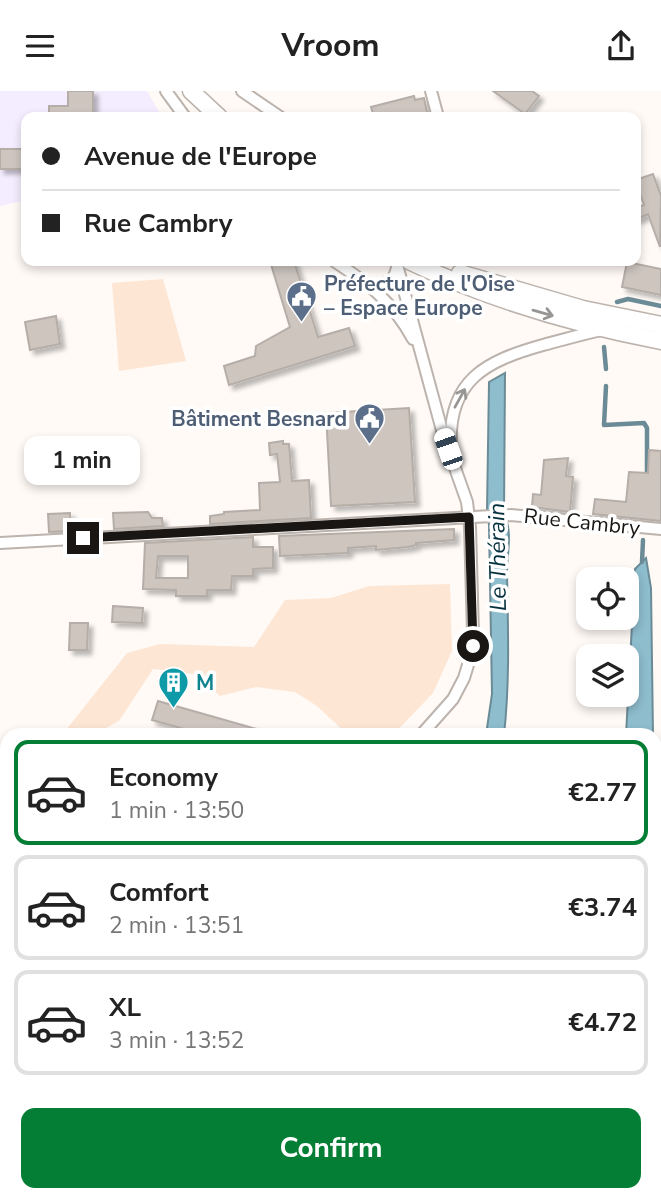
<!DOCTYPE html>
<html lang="en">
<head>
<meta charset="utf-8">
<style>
	:root { --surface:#fff; --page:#f6f6f6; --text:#222; --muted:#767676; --line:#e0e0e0; --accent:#057e35 }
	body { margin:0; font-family:"Nunito Sans",sans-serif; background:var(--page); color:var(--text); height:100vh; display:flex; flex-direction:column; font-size:26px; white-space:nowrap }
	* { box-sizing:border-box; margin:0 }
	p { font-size:23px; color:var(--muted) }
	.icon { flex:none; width:38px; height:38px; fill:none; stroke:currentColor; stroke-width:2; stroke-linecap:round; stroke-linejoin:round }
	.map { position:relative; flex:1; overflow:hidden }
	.drawer { position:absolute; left:0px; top:637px; width:662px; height:474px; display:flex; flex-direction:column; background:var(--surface); border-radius:21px 21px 0 0; box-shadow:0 4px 10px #0003 }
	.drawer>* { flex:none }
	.hud { position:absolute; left:21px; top:21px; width:620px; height:154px; border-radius:14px; box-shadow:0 4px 10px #0003; display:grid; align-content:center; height:154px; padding:0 21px; background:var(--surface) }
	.buttons { position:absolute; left:576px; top:476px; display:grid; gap:14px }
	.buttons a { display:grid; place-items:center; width:63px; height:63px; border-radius:14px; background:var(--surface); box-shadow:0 4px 10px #0003; font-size:35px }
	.end { position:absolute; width:32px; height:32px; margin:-16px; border:9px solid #191614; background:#fff; box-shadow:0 0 0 4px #fff }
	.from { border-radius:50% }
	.bubble { position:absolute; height:49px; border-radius:14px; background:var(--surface); box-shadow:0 4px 10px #0003; font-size:23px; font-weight:700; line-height:49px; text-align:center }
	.car { position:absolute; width:21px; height:42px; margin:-21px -10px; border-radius:9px; box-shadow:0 0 5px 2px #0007; background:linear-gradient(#fff 24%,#345 0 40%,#fff 0 76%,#345 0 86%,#fff 0) }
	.hud b { display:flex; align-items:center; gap:24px; height:66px; font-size:26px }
	.hud b+b { border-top:2px solid var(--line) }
	.hud i { width:18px; height:18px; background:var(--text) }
	ul { padding:12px 0 0; list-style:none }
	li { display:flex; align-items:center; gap:21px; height:105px; margin:0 14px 10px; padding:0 7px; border:4px solid var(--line); border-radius:14px }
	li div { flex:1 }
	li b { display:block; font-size:26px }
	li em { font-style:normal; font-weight:700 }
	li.on { border-color:var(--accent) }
	li>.icon { width:63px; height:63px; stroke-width:1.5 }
	.action { display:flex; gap:14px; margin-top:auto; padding:14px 21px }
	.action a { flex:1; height:80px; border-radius:14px; background:var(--accent); color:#fff; font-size:28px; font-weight:700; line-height:80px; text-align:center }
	header { display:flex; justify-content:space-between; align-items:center; height:91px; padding:0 21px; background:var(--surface); font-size:32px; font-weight:700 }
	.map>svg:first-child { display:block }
	.education { fill:#f4edff }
	.green { fill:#fee6d5 }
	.water { fill:#8ebdce; stroke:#6b8b96; stroke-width:2 }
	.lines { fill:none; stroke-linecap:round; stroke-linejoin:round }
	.stream { stroke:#6b8b96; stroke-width:4.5 }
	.building { fill:#cec5bf; stroke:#b5ada7; stroke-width:2; fill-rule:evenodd; filter:url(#shadow) }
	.street-casing { stroke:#bcb3ad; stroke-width:14 }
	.secondary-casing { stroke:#bcb3ad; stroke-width:19 }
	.street { stroke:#fff; stroke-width:10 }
	.secondary { stroke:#fff; stroke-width:16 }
	.oneway { stroke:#989695 }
	.route { stroke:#191614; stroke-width:9 }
	.labels { text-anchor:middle; stroke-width:7; stroke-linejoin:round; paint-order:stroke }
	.service-label { font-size:21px; font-weight:bold; fill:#4e5e75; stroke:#fff; text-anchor:start }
	.street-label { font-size:21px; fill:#191614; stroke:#fff }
	.culture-label { font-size:21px; font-weight:bold; fill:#0d838f; stroke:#fff; text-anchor:start }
	.water-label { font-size:23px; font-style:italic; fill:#05313e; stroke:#fff }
</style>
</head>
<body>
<header><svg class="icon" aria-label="menu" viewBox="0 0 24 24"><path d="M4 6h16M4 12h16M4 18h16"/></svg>Vroom<svg class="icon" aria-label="share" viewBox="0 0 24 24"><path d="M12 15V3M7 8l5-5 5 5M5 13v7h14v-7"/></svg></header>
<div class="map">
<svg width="661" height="1110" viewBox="0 0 661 1110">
	<defs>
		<filter id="shadow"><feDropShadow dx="4.5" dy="4.5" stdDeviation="2" flood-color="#0004"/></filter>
	</defs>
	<rect width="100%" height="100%" fill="#fffaf6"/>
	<path class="education" d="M0,0h147l15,26h-136v83l-26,6z"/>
	<g class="green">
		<path d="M163,188l23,82 -67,10 -7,-88z"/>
		<path d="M450,493l2,67 -19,42 -40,42h-45l-31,-29 -22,-14 -39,-5 -36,9 -26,-22 -41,-5 -34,52 -26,14h-31l65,-82 33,-9 94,3 31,-47 46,-2 38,-12z"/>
		<path d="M661,1007v103h-71l-1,-6h65l1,-92z"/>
	</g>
	<g class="water">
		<path d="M505,282l-1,141c9,18 3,39 3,59 1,54 3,108 -3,162h-18l6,-41 -3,-169 -2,-14 2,-129z"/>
		<path d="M646,467l5,30 2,147h-27l9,-166z"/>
	</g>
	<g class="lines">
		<g class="stream">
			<path d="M617,211l11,-3 33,7"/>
			<path d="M604,256l2,22"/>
			<path d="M606,295l-2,39 40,-2 3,5v48"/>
			<path d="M642,471l1,-22"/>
		</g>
	</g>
	<g class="building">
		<path d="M68,0h25v26h-44v-11h19z"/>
		<path d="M493,0h39l7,5 -14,18z"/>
		<path d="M414,5l1,4 9,-2 4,19h-54l-3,-10z"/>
		<rect x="0" y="58" width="26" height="20"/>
		<path d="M653,83l8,22 -1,51 -12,-33 -13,6v-12l9,-3 -9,-25z"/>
		<path d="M270,170h24l24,76 31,-9 6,18 -126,39 -5,-19 31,-10 1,-10 34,-19z"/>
		<path d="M627,171l34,7v26l-39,-8z"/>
		<path d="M56,225l4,28 -30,6 -5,-28z"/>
		<path d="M409,317l6,94 -84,4 -5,-93z"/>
		<path d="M283,350v3h6l3,37 17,-1 2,38 -101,6v-8l14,-2v-2l36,-2 -1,-27 21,-1 -3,-28 -7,1 -1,-12z"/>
		<path d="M103,354v13h8l1,11 -29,1 -2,-23z"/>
		<path d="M649,359l12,1v70l-68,-7 2,-15 31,3 3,-30 19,1z"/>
		<path d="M568,367l-2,18 7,1 -3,35 -38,-5 1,-13 8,1 3,-35z"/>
		<path d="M148,421l4,6h10l1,8 -49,3 -1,-16z"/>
		<path d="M70,422l1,18 -22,1 -1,-18z"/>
		<path d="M454,438v11l-38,3v2l-8,2 -32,3v-4l-28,2v5l-68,3 -1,-20z"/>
		<path d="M253,446v10h20v21l-20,1v7h-21l-1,14h-24v6h-31v-6l-33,-1 2,-46zM158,465h30v22h-32z"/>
		<path d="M113,515l30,2 -1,15 -30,-1z"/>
		<path d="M70,532h18l-1,27h-18z"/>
		<path d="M158,610l109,31 -1,3h-61l-53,-15z"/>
	</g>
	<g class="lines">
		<defs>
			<g id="street">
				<path d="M166,0l19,26"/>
				<path d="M242,0l38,26"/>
				<path d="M431,0l7,26"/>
				<path d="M334,170c35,23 58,40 79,78"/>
				<path d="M396,170l47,173 24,68 3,25 3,107 -2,21 -7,23 -11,21 -32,36"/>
				<path d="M373,196c13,-2 22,-6 24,-20"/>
				<path d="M451,357c-4,-68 35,-87 92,-103 20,-5 39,-11 59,-15"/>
				<path d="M0,452l511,-28 150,14"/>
				<path d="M0,1063l7,-25"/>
				<path d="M197,1104l8,3"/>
				<path d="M458,1110l1,-6"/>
			</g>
			<g id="secondary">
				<path d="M191,0l28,26"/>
				<path d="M409,170c81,39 164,63 252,80"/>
				<path d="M460,182l123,36 78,16"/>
			</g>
		</defs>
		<use href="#street" class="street-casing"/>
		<use href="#secondary" class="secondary-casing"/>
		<use href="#street" class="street"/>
		<use href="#secondary" class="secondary"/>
	</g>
	<defs><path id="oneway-shaft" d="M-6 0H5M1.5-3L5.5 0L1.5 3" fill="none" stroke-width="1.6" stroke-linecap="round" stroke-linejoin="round" transform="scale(1.75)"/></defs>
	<g class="oneway">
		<use href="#oneway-shaft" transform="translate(543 222) rotate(16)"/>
		<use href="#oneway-shaft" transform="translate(460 307) rotate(-61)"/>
	</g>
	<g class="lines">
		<path class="route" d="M83,447l386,-21 4,129"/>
	</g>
	<defs>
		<symbol id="civic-pin" viewBox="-11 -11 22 30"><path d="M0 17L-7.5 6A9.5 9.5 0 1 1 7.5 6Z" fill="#5c6f8a" stroke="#fff"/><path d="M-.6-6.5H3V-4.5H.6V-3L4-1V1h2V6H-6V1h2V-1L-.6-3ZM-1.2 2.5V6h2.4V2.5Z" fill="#fff"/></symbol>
		<symbol id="building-pin" viewBox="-11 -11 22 30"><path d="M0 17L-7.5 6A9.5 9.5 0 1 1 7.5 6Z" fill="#0f9aa8" stroke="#fff"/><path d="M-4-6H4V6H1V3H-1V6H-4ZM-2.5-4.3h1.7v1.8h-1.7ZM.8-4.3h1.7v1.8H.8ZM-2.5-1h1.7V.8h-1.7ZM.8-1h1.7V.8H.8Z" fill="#fff"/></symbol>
	</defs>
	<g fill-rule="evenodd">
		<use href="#civic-pin" x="284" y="188" width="35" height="47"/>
		<use href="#civic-pin" x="352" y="310" width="35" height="47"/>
		<use href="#building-pin" x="156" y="574" width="35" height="47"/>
	</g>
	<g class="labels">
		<g class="service-label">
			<text x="324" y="200">Préfecture de l'Oise<tspan x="324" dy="24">– Espace Europe</tspan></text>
			<text x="347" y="335" text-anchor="end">Bâtiment Besnard</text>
		</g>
		<g class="street-label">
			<text transform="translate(582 431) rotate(6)" y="7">Rue Cambry</text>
		</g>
		<g class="culture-label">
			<text x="196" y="599">M</text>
		</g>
		<g class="water-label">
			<text transform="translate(497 466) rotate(-91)" y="8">Le Thérain</text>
		</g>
	</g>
</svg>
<div class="buttons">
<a><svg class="icon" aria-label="locate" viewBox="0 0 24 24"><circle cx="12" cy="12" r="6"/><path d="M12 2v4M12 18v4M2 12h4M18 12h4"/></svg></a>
<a><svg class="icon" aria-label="layers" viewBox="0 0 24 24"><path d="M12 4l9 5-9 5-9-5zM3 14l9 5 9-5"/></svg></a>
</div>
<i class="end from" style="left:473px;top:555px"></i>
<i class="end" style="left:83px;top:447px"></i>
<div class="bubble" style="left:24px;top:345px;width:116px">1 min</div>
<i class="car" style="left:448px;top:358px;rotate:341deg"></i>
<div class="hud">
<b><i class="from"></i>Avenue de l'Europe</b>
<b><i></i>Rue Cambry</b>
</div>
<section class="drawer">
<ul>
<li class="on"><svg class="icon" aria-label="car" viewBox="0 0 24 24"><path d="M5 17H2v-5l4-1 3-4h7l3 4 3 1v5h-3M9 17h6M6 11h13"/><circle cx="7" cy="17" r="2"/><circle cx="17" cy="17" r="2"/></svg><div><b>Economy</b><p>1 min · 13:50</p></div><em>€2.77</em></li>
<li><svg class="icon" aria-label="car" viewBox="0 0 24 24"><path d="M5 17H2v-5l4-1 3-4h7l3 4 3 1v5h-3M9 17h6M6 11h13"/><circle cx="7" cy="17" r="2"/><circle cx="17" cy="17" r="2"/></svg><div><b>Comfort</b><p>2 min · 13:51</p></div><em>€3.74</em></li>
<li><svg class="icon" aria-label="car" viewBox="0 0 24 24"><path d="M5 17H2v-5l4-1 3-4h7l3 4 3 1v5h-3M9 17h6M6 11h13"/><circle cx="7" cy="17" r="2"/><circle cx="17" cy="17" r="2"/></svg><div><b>XL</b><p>3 min · 13:52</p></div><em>€4.72</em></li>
</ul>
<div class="action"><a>Confirm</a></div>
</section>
</div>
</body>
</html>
